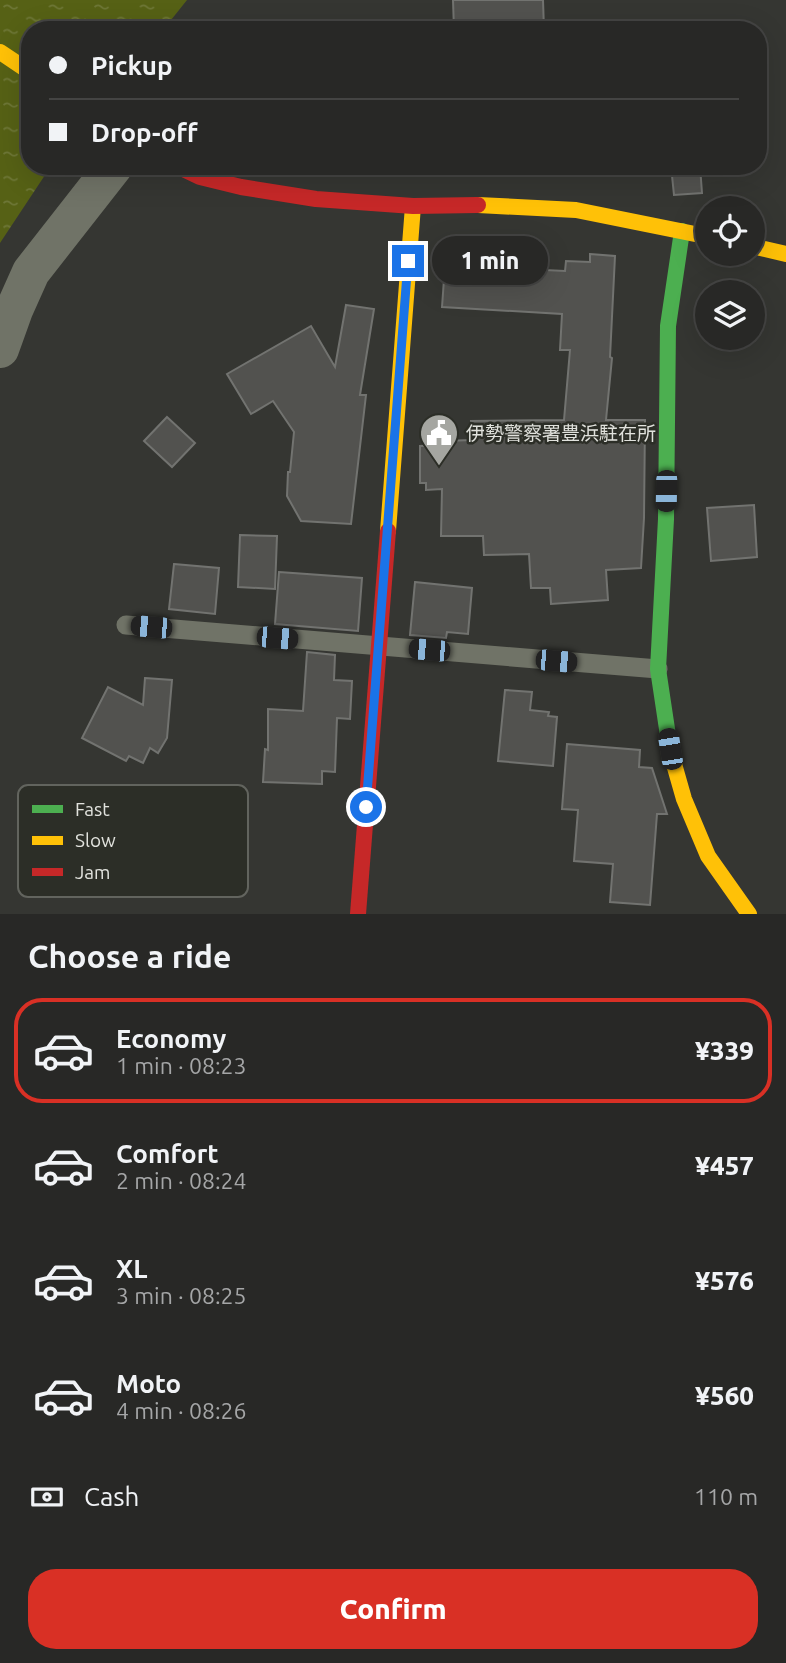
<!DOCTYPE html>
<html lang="en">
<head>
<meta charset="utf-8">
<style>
	:root { --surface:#282826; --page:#343432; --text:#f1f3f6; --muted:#a5a6a7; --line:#444443; --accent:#d93025 }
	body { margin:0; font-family:Ubuntu,"Noto Sans JP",sans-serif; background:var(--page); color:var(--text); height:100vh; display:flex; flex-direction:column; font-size:26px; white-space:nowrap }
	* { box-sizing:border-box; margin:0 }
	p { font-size:23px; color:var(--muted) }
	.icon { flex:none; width:38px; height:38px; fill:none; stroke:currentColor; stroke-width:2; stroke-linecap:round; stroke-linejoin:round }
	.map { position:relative; height:914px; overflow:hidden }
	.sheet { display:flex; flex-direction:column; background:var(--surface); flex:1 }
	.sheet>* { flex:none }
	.guide { position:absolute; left:21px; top:21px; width:746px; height:154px; border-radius:28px; box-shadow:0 7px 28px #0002,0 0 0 2px var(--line); display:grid; align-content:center; height:154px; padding:0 28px; background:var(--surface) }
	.fabs { position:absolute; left:695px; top:196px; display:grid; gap:14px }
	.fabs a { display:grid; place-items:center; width:70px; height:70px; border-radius:50%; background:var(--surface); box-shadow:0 7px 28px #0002,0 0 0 2px var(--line); font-size:35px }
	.end { position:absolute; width:32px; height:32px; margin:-16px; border:9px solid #1a73e8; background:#fff; box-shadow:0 0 0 4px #fff }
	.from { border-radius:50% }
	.bubble { position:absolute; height:49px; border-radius:24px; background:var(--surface); box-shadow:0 7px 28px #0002,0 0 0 2px var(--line); font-size:23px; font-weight:800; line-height:49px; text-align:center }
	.car { position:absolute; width:21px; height:42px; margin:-21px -10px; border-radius:9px; box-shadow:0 0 5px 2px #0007; background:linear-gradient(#222 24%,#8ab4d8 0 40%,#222 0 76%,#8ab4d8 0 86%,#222 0) }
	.guide b { display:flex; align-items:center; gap:24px; height:66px; font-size:26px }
	.guide b+b { border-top:2px solid var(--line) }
	.guide i { width:18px; height:18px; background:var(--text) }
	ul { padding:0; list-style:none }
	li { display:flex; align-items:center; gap:21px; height:105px; margin:0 14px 10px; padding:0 14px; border:4px solid transparent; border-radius:28px }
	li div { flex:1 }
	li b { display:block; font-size:26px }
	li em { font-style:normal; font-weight:800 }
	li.current { border-color:var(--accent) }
	li>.icon { width:63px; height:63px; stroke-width:1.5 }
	h2 { padding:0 28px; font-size:32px; line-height:84px }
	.pay { display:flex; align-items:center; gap:18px; height:77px; padding:0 28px; font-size:26px }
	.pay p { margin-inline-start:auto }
	.button { display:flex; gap:14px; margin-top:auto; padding:14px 28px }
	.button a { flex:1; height:80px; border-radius:28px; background:var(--accent); color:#fff; font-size:28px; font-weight:800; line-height:80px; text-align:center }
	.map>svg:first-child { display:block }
	.water { fill:url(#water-ripples) }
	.building { fill:#52524f; stroke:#727370; stroke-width:2 }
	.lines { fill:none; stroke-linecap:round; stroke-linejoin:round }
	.lane { stroke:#707367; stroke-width:19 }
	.street { stroke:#707367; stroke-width:38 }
	.fast { stroke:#4caf50; stroke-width:16 }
	.slow { stroke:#ffc107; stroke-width:16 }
	.jam { stroke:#c62828; stroke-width:16 }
	.route { stroke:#1a73e8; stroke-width:9 }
	.labels { text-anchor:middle; stroke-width:5; stroke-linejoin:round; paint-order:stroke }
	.poi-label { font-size:19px; fill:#e1e2dd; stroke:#2c2e27; text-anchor:start }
	.key { fill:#2c2e27; stroke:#62645e; stroke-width:2 }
	.key-label { font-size:19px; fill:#e1e2dd }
</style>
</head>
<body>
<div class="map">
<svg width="786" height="914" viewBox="0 0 786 914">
	<defs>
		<pattern id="water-ripples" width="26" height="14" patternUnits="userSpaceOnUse" patternTransform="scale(1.75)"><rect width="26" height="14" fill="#566115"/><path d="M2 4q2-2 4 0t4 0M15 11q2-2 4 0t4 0" fill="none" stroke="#6e7737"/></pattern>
	</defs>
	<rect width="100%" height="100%" fill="#353632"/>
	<path class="water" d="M0,0h187l-24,30h-133v136h21l-51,77z"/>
	<g class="building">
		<path d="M453,0h90l1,30h-90z"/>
		<path d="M671,166h29l2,27 -28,2z"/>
		<path d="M590,254l25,2 -5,101 2,1 -6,62h39l-1,98 -3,50 -35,2 2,30 -57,4 -1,-16h-19l-2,-34 -45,1 -1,-19h-42l1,-47 -16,1v-7h-6v-37l24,-1v-4l28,-1 -1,-19 93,-1 6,-70h-10l2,-36 -120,-7 3,-42 120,6 1,-10 24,1z"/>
		<path d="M346,305l28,4 -14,86h6l-15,129 -50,-3 -14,-25 1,-24h2l4,-40 -21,-31 -22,13 -24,-40 84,-48 24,41z"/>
		<path d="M167,417l28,26 -23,24 -28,-26z"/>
		<path d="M754,505l3,52 -46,4 -4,-53z"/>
		<path d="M240,535l37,1 -2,53 -37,-2z"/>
		<path d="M174,564l45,4 -4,46 -46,-5z"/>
		<path d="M279,572l83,6 -4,53 -83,-7z"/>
		<path d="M415,582l57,6 -4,46 -21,-2 -1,6 -36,-3z"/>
		<path d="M307,652l28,3 -1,25 18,1 -2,38 -13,-1 -2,54 -13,-1v13l-59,-2 2,-33 3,1v-41l35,2z"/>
		<path d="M145,678l27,2 -5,58 -9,15 -8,-5 -7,15 -14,-7 -3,5 -44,-23 26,-51 35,18z"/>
		<path d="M505,690l27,2 -2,18 19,2 -1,4 9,1 -4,49 -55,-5z"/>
		<path d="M567,744l73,6 -1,17 13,1 15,46h-10l-7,91 -40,-3 3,-38 -39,-3 4,-51 -16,-1z"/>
	</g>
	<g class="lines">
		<path class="lane" d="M126,625l532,44"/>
		<path class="street" d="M0,349l14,-39 17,-38 83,-106"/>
		<path class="fast" d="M674,764l-4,-15 -12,-80 8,-150 2,-193 14,-95"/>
		<g class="slow">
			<path d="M0,52l30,20"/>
			<path d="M478,205l98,5 129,26"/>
			<path d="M752,246l34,8"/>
			<path d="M388,531l25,-325"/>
			<path d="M674,764l10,35 24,57 41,58"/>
		</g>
		<g class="jam">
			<path d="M177,166l23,11 41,10 75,12 97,7 65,-1"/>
			<path d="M358,914l30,-383"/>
		</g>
	</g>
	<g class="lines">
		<path class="route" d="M366,807l42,-546"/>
	</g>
	<defs>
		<symbol id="civic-pin" viewBox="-11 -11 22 30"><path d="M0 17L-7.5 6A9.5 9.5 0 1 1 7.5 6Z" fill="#a5a6a1" stroke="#2c2e27"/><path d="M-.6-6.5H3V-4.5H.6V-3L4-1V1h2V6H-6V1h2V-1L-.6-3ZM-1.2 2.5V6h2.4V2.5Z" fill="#fff"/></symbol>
	</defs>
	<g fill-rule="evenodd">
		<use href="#civic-pin" x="417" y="411" width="44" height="60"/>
	</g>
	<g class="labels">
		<g class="poi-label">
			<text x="466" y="440">伊勢警察署豊浜駐在所</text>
		</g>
	</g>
	<rect x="18" y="785" width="230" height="112" rx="10" class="key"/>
	<rect x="32" y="805" width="31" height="8" fill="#4caf50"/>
	<rect x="32" y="836" width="31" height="9" fill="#ffc107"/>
	<rect x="32" y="868" width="31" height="8" fill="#c62828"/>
	<g class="key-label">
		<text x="75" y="816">Fast</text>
		<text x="75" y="847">Slow</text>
		<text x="75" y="879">Jam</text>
	</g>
</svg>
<div class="fabs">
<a><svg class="icon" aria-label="locate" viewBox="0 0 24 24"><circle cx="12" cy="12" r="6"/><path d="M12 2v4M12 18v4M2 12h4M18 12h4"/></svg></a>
<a><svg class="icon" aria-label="layers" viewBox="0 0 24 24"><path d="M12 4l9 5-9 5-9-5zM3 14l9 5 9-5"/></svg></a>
</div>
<i class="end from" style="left:366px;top:807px"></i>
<i class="end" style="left:408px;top:261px"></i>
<div class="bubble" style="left:432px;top:236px;width:116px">1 min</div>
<i class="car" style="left:666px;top:491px;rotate:181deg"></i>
<i class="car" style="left:151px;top:627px;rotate:275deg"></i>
<i class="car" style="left:277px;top:638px;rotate:95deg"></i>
<i class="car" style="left:429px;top:650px;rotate:275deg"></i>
<i class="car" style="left:556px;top:661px;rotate:95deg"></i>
<i class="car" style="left:670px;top:749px;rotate:351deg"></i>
<div class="guide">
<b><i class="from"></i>Pickup</b>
<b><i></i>Drop-off</b>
</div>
</div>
<section class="sheet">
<h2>Choose a ride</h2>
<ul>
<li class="current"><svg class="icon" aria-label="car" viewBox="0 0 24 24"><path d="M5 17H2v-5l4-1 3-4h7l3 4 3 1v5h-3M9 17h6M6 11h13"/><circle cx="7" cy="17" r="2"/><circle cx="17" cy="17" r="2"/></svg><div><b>Economy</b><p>1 min · 08:23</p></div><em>¥339</em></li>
<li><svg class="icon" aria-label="car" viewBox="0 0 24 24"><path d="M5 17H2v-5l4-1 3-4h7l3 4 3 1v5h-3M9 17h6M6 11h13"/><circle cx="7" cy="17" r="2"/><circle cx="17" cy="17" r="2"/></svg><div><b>Comfort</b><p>2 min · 08:24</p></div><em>¥457</em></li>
<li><svg class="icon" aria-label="car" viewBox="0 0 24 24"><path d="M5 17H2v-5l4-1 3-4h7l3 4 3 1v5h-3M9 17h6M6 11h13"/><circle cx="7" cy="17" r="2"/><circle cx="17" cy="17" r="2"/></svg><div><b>XL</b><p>3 min · 08:25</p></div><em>¥576</em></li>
<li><svg class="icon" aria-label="car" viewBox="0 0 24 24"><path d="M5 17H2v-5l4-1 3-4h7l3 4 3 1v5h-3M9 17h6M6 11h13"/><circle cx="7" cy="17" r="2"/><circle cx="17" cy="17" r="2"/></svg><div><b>Moto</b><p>4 min · 08:26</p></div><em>¥560</em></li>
</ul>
<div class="pay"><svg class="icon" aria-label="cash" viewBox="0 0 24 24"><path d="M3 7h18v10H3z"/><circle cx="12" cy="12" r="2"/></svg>Cash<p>110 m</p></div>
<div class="button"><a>Confirm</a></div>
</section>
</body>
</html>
